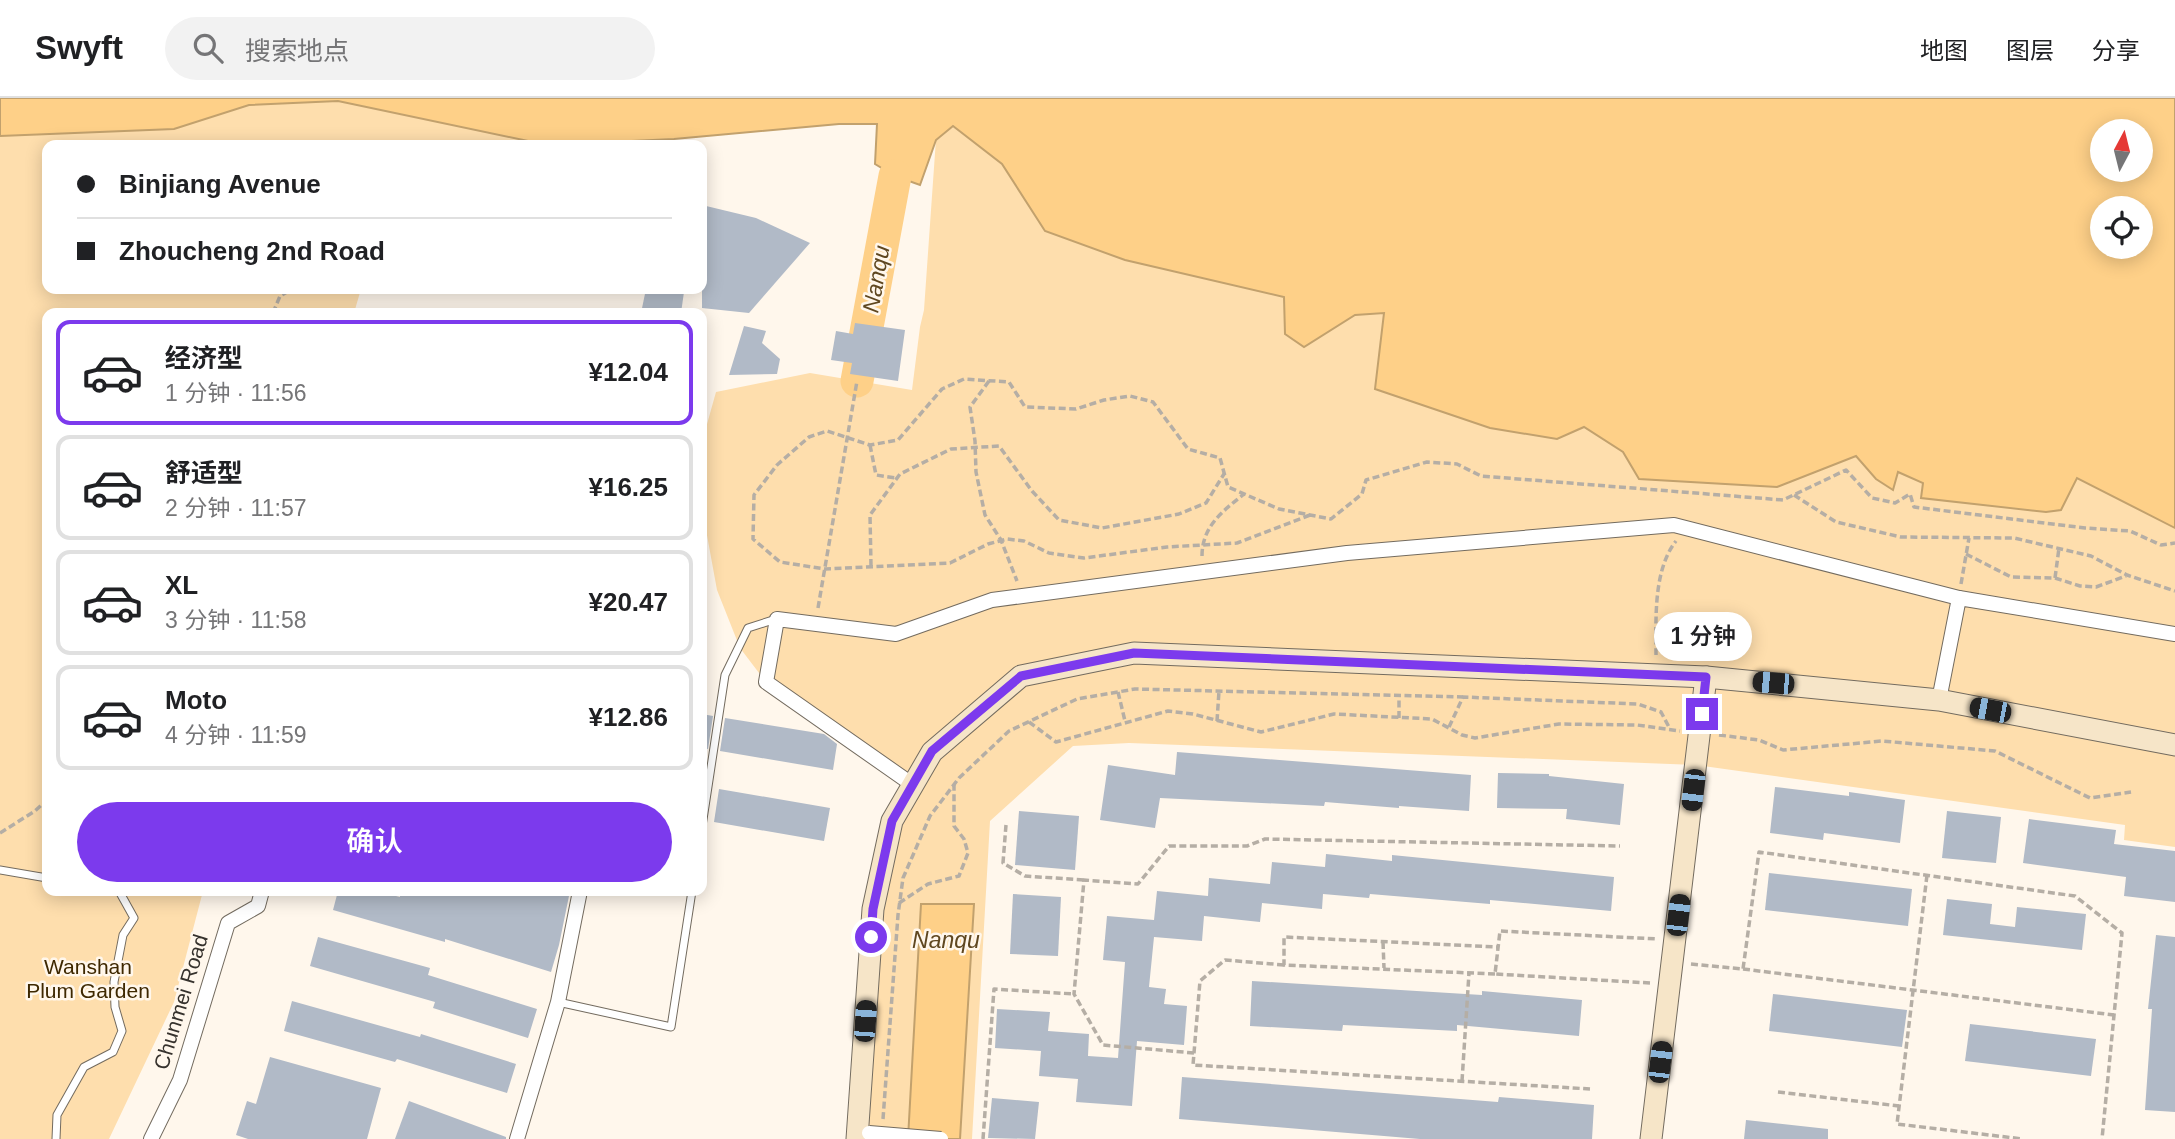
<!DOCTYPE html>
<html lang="zh">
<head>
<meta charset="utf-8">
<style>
	:root { --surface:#fff; --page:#f2f2f2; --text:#202124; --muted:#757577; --line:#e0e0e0; --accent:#7c3aed }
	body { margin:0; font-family:Arial,"Noto Sans SC",sans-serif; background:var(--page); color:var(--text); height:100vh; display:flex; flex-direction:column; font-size:26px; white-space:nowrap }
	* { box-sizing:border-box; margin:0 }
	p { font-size:23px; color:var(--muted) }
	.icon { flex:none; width:38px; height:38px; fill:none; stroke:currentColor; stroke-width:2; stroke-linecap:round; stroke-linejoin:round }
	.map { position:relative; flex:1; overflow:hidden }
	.panel { position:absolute; left:42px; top:210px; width:665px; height:588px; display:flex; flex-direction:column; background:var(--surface); border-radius:14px; box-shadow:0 4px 18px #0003 }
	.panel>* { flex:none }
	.hud { position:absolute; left:42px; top:42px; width:665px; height:154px; border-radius:14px; box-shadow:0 4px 18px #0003; display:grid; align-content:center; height:154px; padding:0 35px; background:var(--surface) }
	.needle { width:46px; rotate:7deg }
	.controls { position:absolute; left:2090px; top:21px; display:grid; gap:14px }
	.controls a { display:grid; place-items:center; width:63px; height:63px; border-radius:50%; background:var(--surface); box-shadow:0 4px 18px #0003; font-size:35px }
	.end { position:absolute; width:32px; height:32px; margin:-16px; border:9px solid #7c3aed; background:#fff; box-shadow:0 0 0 4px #fff }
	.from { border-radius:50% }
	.bubble { position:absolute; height:49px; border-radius:24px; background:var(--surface); box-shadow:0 4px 18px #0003; font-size:23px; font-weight:600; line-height:49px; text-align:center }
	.car { position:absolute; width:21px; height:42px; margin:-21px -10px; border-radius:9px; box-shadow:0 0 5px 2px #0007; background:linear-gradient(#222 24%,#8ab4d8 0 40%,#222 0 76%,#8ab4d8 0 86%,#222 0) }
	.hud b { display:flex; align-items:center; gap:24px; height:66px; font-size:26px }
	.hud b+b { border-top:2px solid var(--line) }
	.hud i { width:18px; height:18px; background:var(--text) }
	ul { padding:12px 0 0; list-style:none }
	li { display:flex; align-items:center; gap:21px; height:105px; margin:0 14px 10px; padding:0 21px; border:4px solid var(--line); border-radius:14px }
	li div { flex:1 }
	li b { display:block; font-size:26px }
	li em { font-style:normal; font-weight:600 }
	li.current { border-color:var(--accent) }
	li>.icon { width:63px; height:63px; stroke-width:1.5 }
	.button { display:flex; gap:14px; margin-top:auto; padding:14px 35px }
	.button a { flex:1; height:80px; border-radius:42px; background:var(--accent); color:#fff; font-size:28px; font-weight:600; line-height:80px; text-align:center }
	header { display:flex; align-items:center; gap:42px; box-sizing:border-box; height:98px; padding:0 35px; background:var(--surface); border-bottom:2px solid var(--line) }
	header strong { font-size:33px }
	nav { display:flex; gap:38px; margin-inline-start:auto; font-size:24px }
	.search { width:490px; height:63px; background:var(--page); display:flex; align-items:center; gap:18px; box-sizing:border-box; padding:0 24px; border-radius:38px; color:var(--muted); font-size:26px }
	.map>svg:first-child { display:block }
	.green { fill:#fedead }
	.water { fill:#fed088; stroke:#c2a16d; stroke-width:2; fill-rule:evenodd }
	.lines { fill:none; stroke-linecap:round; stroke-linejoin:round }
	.river { stroke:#fed088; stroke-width:33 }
	.building { fill:#b1bac7 }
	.lane-casing { stroke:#736b5f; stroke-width:9 }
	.street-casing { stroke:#736b5f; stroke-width:16 }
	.secondary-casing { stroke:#736b5f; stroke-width:23 }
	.path { stroke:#b5aea5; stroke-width:3.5; stroke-dasharray:7 3.5; stroke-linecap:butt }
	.lane { stroke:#fff; stroke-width:7 }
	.street { stroke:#fff; stroke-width:14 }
	.secondary { stroke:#f6e5c8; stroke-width:21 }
	.street-bridge-casing { stroke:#736b5f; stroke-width:16; stroke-linecap:butt }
	.street-bridge { stroke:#fff; stroke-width:14 }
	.route { stroke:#7c3aed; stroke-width:9 }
	.labels { text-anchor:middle; stroke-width:5; stroke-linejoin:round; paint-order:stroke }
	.park-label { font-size:21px; fill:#3e2800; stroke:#fff7ec }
	.street-label { font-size:21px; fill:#36322d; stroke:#fff7ec }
	.water-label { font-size:23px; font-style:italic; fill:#5f4720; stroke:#fff7ec }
</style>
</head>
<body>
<header>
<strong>Swyft</strong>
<div class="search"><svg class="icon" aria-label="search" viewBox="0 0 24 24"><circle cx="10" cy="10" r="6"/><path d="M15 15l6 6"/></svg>搜索地点</div>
<nav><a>地图</a><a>图层</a><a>分享</a></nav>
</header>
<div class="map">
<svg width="2175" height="1041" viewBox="0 0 2175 1041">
	<rect width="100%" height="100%" fill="#fff7ec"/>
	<g class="green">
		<path d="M338,3l209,44 127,-6 -11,6h-616v144h314l-7,24h-307v578h156l-29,111 -65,137h-109v-1003l174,-7 75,-24z"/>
		<path d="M953,28l49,38 43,67 80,29 159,37 1,37 19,13 51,-33 29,-1 173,126 27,-12 39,25 16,27 138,8 80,-31 19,23 17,11 4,-18 27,11 -3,15 140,12 16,-32 98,50v319l-51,-7 1,-15 -429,-60 -567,-22 -56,3 -83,75 -18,318h-115l16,-230 40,-124 -147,-103 -26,-34 -23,-58 -15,-82v-66l14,-50 94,-19 102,17 8,-63 4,-17 12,-171z"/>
	</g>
	<g class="water">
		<path d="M0,0h2175v430l-98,-50 -16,32 -15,2 -125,-14 2,-15 -25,-11 -5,18 -17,-11 -20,-23 -79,31 -138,-8 -16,-27 -39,-25 -27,12 -67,-11 -115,-39 9,-76 -29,2 -51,32 -19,-13 -1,-37 -159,-37 -80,-29 -43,-67 -49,-38 -17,14 -16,45 -25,-9 -20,-12 2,-40h-38l-165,15 -127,6 -209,-44 -89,4 -75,24 -174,7zM2102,33h38v39h-38zM2102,110h38v39h-38z"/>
		<path d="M921,806h53l-14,235h-52z"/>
	</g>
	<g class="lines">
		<path class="river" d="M857,283l38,-205"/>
	</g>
	<g class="building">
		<path d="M702,107l54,13 54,25 -61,70 -47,-5z"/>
		<path d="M646,191h23l15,3 -3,21h-40z"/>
		<path d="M855,225l50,7 -7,51 -48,-7 2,-11 -21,-3 5,-29 17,3z"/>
		<path d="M744,228l22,5 -4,12 18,16 -3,15 -48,1z"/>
		<path d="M702,616l11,2 -5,33 -6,-1z"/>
		<path d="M725,620l99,16 13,10 -4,26 -113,-19z"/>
		<path d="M1177,654l294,23 -2,36 -70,-5v2l-74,-6 -1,4 -164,-8 -5,30 -55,-8 8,-55 67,10z"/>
		<path d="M1498,675l51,1v2l75,8 -4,41 -54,-6 1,-10 -70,-1z"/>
		<path d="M1775,689l74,9v-4l56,8 -5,43 -76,-10 -1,7 -53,-7z"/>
		<path d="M719,691l111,19 -6,33 -110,-19z"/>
		<path d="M1019,713l60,5 -4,54 -60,-5z"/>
		<path d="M1947,713l54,6 -5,46 -54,-5z"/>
		<path d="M2029,721l87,11 -2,14 61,7v51l-51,-6 2,-19 -103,-14z"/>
		<path d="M1326,756l66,7v-6l222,22 -3,34 -121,-11v4l-120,-10 -1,4 -46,-4 -1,15 -60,-6 -2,19 -56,-6 -2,25 -48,-4 -5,50 17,2 -2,15 23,2 -3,39 -47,-4 -5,65 -56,-4 2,-23 -39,-3 2,-25 -46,-3 2,-39 53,3 -2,19 41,3 -1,22 30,2 7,-96 -22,-2 4,-44 47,4 3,-29 51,5 1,-18 61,6 2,-22 53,5z"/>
		<path d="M1769,775l143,16 -4,37 -143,-16z"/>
		<path d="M338,793h38l24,6v-6h170l-11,54 -8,27 -106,-33v3l-112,-32z"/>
		<path d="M1013,796l48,3 -3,59 -48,-2z"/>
		<path d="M1947,801l45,5 -2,20 25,3 2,-20 69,7 -4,36 -139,-15z"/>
		<path d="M2156,837l19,2v175l-30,-2 7,-101h-4z"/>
		<path d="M318,839l112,31 -2,7 109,34 -9,29 -95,-30 2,-6 -125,-36z"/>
		<path d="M1252,883l230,14v-4l100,9 -3,36 -122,-11v6l-114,-6 -1,6 -92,-5z"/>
		<path d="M1773,896l134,16 -5,37 -133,-16z"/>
		<path d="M292,903l128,36 1,-3 95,30 -9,29 -110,-34 -2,3 -111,-31z"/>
		<path d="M1970,926l126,15 -5,37 -126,-15z"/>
		<path d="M270,959l111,31 -14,51h-119l-12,-4 11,-34 9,3z"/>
		<path d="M1182,979l316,25 1,-5 95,8 -2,34h-172l-241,-20z"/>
		<path d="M992,1000l47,4 -4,37 -47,-1z"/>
		<path d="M409,1003l97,36v2h-111z"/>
		<path d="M1746,1022l82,9v10h-84z"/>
	</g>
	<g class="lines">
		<defs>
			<g id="lane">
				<path d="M702,728l23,-151 23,-47 28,-9"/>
				<path d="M0,772l47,8"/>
				<path d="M558,904l113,25 21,-136"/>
				<path d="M56,1041l1,-24 27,-48 29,-15 9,-21 -7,-24 -1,-25 9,-47 11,-17 -15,-27"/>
			</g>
			<g id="street">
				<path d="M1939,602l20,-102 216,36"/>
				<path d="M913,687l-147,-103 11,-63 119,15 96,-34 355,-47 327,-28 285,73"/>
				<path d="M151,1041l29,-59 48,-157 30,-17 4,-15"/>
				<path d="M517,1041l41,-137 22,-111"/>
			</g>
			<g id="secondary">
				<path d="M857,1041l16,-230 19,-88 40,-69 89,-76 113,-23 572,24 233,23 236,45"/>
				<path d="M1651,1041l55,-462"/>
			</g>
		</defs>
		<use href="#lane" class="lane-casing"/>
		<use href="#street" class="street-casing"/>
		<use href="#secondary" class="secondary-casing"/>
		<g class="path">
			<path d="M273,215l7,-17 12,-7"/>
			<path d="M989,283l-19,26 5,34 1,31 9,43 16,25 16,41"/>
			<path d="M870,347l6,30 20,3"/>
			<path d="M1794,397l42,27 65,15 113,1 77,18 36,19 48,16"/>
			<path d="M1310,417l-73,28 -70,4 -83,11 -35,-5 -25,-12 -17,-2 -19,5 -38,19 -125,6 -45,-7 -27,-23 1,-44 23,-30 32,-28 18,-6 43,14 28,-5 44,-51 22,-10 45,3 16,25 51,2 28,-9 26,-4 23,6 35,47 32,9 8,29 51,22 52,10 31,-25 4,-14 61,-18 30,2 24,12 302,24 63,-30 26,28 23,5 15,-9 4,13 171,21 45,3 31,14 14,-2"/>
			<path d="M1966,456l45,23 44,1 25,8 16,1 30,-11"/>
			<path d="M1202,458c0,-30 21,-45 42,-62"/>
			<path d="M871,468l-1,-51 30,-41 51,-25 48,-3 33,45 27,29 43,8 77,-14 27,-11 18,-29"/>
			<path d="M2055,480l4,-30"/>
			<path d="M1961,486l8,-46"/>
			<path d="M818,510l39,-227"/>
			<path d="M1656,557c0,-35 -3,-85 20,-114"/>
			<path d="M1118,594l7,29"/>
			<path d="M1399,620v-22"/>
			<path d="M1217,623l2,-30"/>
			<path d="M1029,624l27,20 112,-31 25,3 68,18 73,-18 98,5 30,16 13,3 84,-14 78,1 43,6"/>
			<path d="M1449,629l14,-30 175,7 23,8 9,17"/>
			<path d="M1719,637l40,5 24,10 99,-9 113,10 95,47 41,-6"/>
			<path d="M1006,727l-3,38 22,13 59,4"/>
			<path d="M0,735l35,-22 12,-11"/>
			<path d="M1927,777l-30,249 126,15"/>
			<path d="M899,805l29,-19 31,-8 9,-23 -4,-14 -10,-13v-41"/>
			<path d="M1383,844l1,26"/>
			<path d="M1691,866l52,5 16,-117 316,44 47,37 -20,206"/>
			<path d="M1284,867l-59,-5 -25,21 -7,84 397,24"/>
			<path d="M1743,871l371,46"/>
			<path d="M1495,876l-211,-9v-28l214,10"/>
			<path d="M1650,885l-155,-9 5,-43 158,8"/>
			<path d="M1194,955l-91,-8 -29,-51 10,-114 54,4 31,-38h78l18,-7 355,7"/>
			<path d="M1462,983l7,-108"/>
			<path d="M1778,994l121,14"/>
			<path d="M883,1021l15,-204 5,-37 27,-62 29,-38 50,-47 68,-32 58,-10 328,8"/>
			<path d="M983,1041l11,-150 80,5"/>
		</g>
		<use href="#lane" class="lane"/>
		<use href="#street" class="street"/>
		<use href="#secondary" class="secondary"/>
		<defs>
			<path id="street-bridge" d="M869,1035l72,6"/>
		</defs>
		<use href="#street-bridge" class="street-bridge-casing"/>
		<use href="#street-bridge" class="street-bridge"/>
	</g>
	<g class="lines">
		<path class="route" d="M871,839l2,-28 19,-88 40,-70 89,-75 113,-23 572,24 -4,37"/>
	</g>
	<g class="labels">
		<g class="park-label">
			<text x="88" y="876">Wanshan<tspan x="88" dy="24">Plum Garden</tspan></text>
		</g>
		<g class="street-label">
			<text transform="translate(181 904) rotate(-73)" y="7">Chunmei Road</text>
		</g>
		<g class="water-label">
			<text transform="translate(876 181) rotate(-80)" y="8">Nanqu</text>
			<text x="946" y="850">Nanqu</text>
		</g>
	</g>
</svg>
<div class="controls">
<a><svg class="needle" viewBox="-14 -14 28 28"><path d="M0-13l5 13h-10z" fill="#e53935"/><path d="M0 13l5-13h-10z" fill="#757577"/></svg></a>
<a><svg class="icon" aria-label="locate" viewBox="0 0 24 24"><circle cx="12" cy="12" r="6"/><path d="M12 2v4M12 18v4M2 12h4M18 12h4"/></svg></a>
</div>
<i class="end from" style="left:871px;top:839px"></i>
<i class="end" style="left:1702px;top:616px"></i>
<div class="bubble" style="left:1654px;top:514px;width:98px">1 分钟</div>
<i class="car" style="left:1773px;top:585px;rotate:275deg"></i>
<i class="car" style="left:1990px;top:612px;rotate:281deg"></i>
<i class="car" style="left:1693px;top:692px;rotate:187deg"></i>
<i class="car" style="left:1678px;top:817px;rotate:7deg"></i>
<i class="car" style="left:865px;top:923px;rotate:4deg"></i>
<i class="car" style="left:1660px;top:964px;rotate:7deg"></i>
<div class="hud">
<b><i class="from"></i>Binjiang Avenue</b>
<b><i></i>Zhoucheng 2nd Road</b>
</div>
<section class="panel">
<ul>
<li class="current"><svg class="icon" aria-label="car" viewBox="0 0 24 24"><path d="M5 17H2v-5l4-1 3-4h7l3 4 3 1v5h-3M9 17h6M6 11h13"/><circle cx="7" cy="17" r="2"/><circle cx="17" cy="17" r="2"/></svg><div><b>经济型</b><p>1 分钟 · 11:56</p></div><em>¥12.04</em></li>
<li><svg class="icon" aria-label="car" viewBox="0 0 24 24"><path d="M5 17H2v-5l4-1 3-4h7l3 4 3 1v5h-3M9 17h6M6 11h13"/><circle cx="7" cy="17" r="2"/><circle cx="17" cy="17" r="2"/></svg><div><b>舒适型</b><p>2 分钟 · 11:57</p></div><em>¥16.25</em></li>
<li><svg class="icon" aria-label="car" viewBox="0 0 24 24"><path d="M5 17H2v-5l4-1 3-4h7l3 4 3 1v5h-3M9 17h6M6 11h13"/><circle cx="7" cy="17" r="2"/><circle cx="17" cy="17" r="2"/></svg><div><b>XL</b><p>3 分钟 · 11:58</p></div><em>¥20.47</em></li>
<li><svg class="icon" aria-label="car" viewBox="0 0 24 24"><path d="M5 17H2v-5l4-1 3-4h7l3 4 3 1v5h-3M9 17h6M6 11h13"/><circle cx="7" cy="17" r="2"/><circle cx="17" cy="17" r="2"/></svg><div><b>Moto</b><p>4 分钟 · 11:59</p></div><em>¥12.86</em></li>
</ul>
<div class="button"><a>确认</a></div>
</section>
</div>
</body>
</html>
